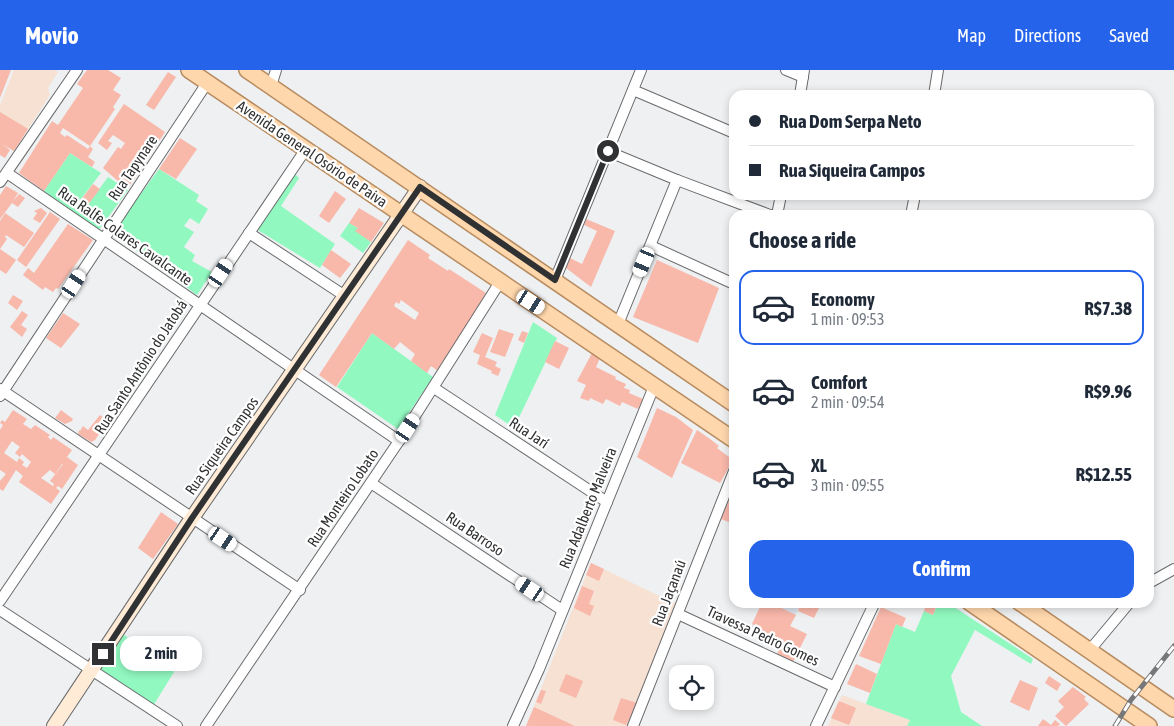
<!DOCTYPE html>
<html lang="en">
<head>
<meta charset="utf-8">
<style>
	:root { --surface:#fff; --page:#f6f6f7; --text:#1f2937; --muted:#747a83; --line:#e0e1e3; --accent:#2563eb }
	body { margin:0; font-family:"Asap Condensed",sans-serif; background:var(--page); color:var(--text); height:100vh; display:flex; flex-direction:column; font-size:19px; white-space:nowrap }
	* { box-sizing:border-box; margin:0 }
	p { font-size:16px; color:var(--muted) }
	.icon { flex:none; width:28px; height:28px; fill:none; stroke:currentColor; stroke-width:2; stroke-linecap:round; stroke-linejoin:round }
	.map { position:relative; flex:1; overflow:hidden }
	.sheet { position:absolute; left:729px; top:140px; width:425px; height:398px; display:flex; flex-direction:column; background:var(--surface); border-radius:15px; box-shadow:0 2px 8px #0003 }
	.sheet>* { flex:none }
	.top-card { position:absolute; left:729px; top:20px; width:425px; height:110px; border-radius:15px; box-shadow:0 2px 8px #0003; display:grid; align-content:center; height:110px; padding:0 20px; background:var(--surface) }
	.tools { position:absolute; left:669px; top:595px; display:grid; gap:10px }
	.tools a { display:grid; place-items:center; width:45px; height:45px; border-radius:10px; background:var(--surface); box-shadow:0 2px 8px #0003; font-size:25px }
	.end { position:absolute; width:22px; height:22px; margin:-11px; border:6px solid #303132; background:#fff; box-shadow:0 0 0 2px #fff }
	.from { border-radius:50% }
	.bubble { position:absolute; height:35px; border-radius:15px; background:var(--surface); box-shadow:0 2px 8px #0003; font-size:16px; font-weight:700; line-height:35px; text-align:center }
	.car { position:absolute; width:15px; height:30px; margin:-15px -8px; border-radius:6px; box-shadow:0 0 4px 1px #0007; background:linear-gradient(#fff 24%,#345 0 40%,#fff 0 76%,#345 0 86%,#fff 0) }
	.top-card b { display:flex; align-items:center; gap:18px; height:48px; font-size:19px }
	.top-card b+b { border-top:1px solid var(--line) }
	.top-card i { width:12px; height:12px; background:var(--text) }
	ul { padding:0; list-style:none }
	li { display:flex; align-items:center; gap:15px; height:75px; margin:0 10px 8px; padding:0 10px; border:2px solid transparent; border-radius:15px }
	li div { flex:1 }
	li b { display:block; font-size:19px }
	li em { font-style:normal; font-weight:700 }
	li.on { border-color:var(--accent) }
	li>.icon { width:45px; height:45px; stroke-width:1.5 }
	h2 { padding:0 20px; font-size:22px; line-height:60px }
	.primary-button { display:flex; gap:10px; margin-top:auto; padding:10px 20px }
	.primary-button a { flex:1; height:58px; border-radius:15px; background:var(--accent); color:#fff; font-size:20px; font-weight:700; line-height:58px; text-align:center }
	header { display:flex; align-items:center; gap:30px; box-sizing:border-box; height:70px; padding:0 25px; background:var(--accent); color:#fff }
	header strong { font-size:24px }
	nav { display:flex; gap:28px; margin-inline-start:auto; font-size:18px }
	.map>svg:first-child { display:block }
	.built { fill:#dde4ed }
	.industrial { fill:#f6e1d3 }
	.green { fill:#91f9c0 }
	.building { fill:#f8b8aa; fill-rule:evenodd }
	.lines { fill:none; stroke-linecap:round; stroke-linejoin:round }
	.street-casing { stroke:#696b6d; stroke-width:12 }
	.secondary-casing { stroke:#696b6d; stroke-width:16 }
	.primary-casing { stroke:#b78b5f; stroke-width:18 }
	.street { stroke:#fff; stroke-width:10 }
	.secondary { stroke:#ffebd6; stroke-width:14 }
	.primary { stroke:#ffd7ad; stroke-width:15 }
	.rail-casing { stroke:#767779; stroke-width:5 }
	.rail { stroke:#fff; stroke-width:3; stroke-dasharray:9; stroke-linecap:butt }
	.route { stroke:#303132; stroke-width:6 }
	.labels { text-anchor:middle; stroke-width:4.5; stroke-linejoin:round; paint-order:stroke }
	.street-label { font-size:15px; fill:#303132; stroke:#fff }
</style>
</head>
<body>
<header>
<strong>Movio</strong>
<nav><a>Map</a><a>Directions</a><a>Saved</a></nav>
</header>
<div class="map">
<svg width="1174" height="656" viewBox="0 0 1174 656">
	<rect width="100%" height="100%" fill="#eef0f2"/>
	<path class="built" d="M751,533h50l-21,44 -31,-15 11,-25z"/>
	<g class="industrial">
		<path d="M14,0h41l3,2 -10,16 2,7 -36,56 -14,-8v-38z"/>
		<path d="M591,493l87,42 -50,121h-102z"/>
		<path d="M842,625l68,25 -3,6h-79z"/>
	</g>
	<g class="green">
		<path d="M70,83l31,20 -27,35 7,6 27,-37 20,13 -30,41 -54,-40z"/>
		<path d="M159,99l40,26 -3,6 12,8 -9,15 -9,-6 -6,8 10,6 -10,15 11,8 -3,6 20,11 -15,23 -84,-61 2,-5z"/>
		<path d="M294,103l5,5 -18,28 54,38 -15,24 -64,-39z"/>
		<path d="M349,153l9,5 -2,3 15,11 -8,11 -23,-17z"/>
		<path d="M533,252l24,16 -43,90 -19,-13z"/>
		<path d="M372,263l61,44 -35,52 -61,-42z"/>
		<path d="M938,533h10l85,56 -2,5 -56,-34 -24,46 10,36 21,14h-75l3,-6 -44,-16 30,-80 19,8 9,-21 9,4z"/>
		<path d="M120,562l54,40 -21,34 -56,-38z"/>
	</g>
	<g class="building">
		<path d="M0,0h11l-11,28z"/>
		<path d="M87,0h21l13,8 -8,12 8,5 -8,12 2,2 -25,37 -27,-18 -3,5 5,4 2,-2 21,14 2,-3 3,3 -5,8 7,5 -3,5 -22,-14 -26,38 -25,-18 33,-52 6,4 25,-37 -6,-4z"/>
		<path d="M168,2l8,5 -22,33 -8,-5z"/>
		<path d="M124,34l41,28 -17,26 -8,-5 -9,16 6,6 -10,14 -24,-21 15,-21 3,2 4,-6 -12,-8 -5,6 4,2 -5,7 -9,-7z"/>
		<path d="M0,42l28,17 -14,22 -12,-7 8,6 -5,8 -5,-3z"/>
		<path d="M180,68l17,11 -21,30 -17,-10z"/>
		<path d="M93,114l7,5 -16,21 -7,-5z"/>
		<path d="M6,116l12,7 -5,8 6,-7 6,4 -7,9 -6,-4 -12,16v-24z"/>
		<path d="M335,121l11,8 -17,24 -10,-7z"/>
		<path d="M41,138l6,5 -7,10 -7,-4 4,-6 -3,-2z"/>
		<path d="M359,138l25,15 -13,19 -16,-11 3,-3 -9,-5z"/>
		<path d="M50,142l10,7 -34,48 -9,-7z"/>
		<path d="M5,143l29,20 -10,14 -18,-12 -1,2 2,2 -7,10 16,11 -10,14 -6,-4v-49z"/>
		<path d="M586,149l29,12 -24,56 -25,-19 4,-10 12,6 15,-33 -13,-6z"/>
		<path d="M68,154l25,16 -35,49 -2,-1 -3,4 -8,-5 -2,3 -20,-15 5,-7 6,5z"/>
		<path d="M408,170l22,15 -2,3 20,13 1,-2 37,24 -48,78 -7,-5 -4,7 -16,-12 4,-7 -15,-12 -6,7 -22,-16 -36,54 -17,-12zM401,230l18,13 -4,7 -21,-14 2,-4 3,2z"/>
		<path d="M331,180l20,14 -11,14 -18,-13z"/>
		<path d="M657,190l62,28 -21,55 -65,-26z"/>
		<path d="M13,225l10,6 -6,9 -9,-7z"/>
		<path d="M22,241l6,4 -7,10 6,4 -5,8 -12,-10z"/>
		<path d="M63,243l17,11 -19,24 -15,-10z"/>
		<path d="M499,259l15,5 -9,23 -15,-5z"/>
		<path d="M522,261l6,2 -4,10 -6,-3z"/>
		<path d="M482,263l11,5 -8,19 12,5 -2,4 6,3 -3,7 -7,-3 1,-2 -15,-7 3,-9 -7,-3z"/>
		<path d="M555,271l14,7 -10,21 -14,-7z"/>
		<path d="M592,283l8,5 -4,9 20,10 -1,2 11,5 -2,4 6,2 -1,3 14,6 -5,10 -16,-7 -2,4 -14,-7 -3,5 -13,-6 -1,3 -9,-3 6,-13 -9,-4z"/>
		<path d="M657,338l19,9 17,13 -21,48 -35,-21z"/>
		<path d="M13,340l14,9 -4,5 8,5 4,-4 15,10 -2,2 3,3 2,-3 19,13 -5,7 11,8 -16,24 -4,-3 -2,2 4,3 -9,13 -32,-22 4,-6 -7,-6 -13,21 -3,-2v-8l6,-7 -6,-4v-40l3,-5 -3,-2 2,-3 3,2zM12,371l8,6 -5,6 5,4 2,-3 9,8 -4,6 -5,-3 2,-3 -5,-4 -2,4 -13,-9zM62,394h1l-13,17 4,3 -1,2 -12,-8 9,-8 5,4z"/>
		<path d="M61,340l12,9 -1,2 -7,3 -10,-6z"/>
		<path d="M100,345l8,6 -13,19 -4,2 -13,-8 1,-4 1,1 3,-5 5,4z"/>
		<path d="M697,360l13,9 9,7 -2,2 16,12 -13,23 -39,-20z"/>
		<path d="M734,418v36l-13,-5z"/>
		<path d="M161,442l17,12 -25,35 -15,-11z"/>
		<path d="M591,493l13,6 -5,12 -13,-6z"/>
		<path d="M582,516l12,5 -5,13 5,2 -4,10 -16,-8z"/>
		<path d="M751,532h18l27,13 -6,11 17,8 -14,28 -16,-8 7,-14 -12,-5 -3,7 -9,-5 3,-7 -11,-6 8,-17z"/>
		<path d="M801,532h21l-8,16 -16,-7z"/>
		<path d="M927,532h11l-5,13 -9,-4z"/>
		<path d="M881,537l25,11 -4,9 -6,-3 -15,40 -22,-8z"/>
		<path d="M856,594l21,10 -7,19 -23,-9z"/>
		<path d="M566,604l17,7 -7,17 -17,-7z"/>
		<path d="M1049,606l12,8 -4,7 -12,-8z"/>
		<path d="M1020,610l18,8 -9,23 -19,-9z"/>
		<path d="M1073,617l13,10 -2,2 5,5 -23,22 -11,-10 9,-9 -6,-6z"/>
		<path d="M541,620l5,1 -5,13 -5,-2z"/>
		<path d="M621,628l16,5 -11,22 -13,-5z"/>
		<path d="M839,631l17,7 -7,17 -18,-7z"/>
		<path d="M534,637l41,19h-49z"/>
		<path d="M1043,649l8,6 4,-5 5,4 -2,2h-20z"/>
	</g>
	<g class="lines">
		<defs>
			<g id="street">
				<path d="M786,0l17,7"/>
				<path d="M271,16l5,-16"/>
				<path d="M633,20l101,43"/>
				<path d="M800,25l4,-25"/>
				<path d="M934,25l4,-25"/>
				<path d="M607,81l70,29"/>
				<path d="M7,103l392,268"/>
				<path d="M0,112l77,-112"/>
				<path d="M777,145l4,-20"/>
				<path d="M911,145l4,-20"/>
				<path d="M249,163l96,63"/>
				<path d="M651,176l83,38"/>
				<path d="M555,210l86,-210"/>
				<path d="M618,254l59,-144 93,35"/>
				<path d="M434,318l173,114"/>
				<path d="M0,319l300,201"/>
				<path d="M0,326l207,-313"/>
				<path d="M371,413l191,127"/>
				<path d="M1149,513l25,-14"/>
				<path d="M0,531l306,-452"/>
				<path d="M0,540l177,116"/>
				<path d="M678,544l157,73"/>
				<path d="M1089,581l41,-49"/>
				<path d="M206,656l193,-285 101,-159"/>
				<path d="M513,656l26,-57 116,-285"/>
				<path d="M633,656l101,-255"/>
				<path d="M816,656l59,-124"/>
			</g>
			<path id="secondary" d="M54,656l138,-208 228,-331"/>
			<g id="primary">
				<path d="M189,0l545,370"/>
				<path d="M247,0l487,334"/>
				<path d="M969,532l180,124"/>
				<path d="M1019,532l155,107"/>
			</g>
		</defs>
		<use href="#street" class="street-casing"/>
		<use href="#secondary" class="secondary-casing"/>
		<use href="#primary" class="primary-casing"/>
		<use href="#street" class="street"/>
		<use href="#secondary" class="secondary"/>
		<use href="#primary" class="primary"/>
		<defs>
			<path id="rail" d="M1115,656l16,-26 43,-54"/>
		</defs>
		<use href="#rail" class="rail-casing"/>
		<use href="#rail" class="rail"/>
	</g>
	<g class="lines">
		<path class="route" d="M103,584l89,-136 228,-331 135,93 53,-129"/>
	</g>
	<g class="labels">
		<g class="street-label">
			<text transform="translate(312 84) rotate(34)" y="5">Avenida General Osório de Paiva</text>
			<text transform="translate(133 98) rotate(-56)" y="5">Rua Tapynare</text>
			<text transform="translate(125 166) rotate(35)" y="5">Rua Ralfe Colares Cavalcante</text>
			<text transform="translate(141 297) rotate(-57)" y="5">Rua Santo Antônio do Jatobá</text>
			<text transform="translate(529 363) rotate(33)" y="5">Rua Jarí</text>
			<text transform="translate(222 376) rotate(-55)" y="5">Rua Siqueira Campos</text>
			<text transform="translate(343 428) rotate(-56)" y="5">Rua Monteiro Lobato</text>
			<text transform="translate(588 438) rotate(-68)" y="5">Rua Adalberto Malveira</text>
			<text transform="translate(475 464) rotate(34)" y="5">Rua Barroso</text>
			<text transform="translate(669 523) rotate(-69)" y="5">Rua Jaçanaú</text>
			<text transform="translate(763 566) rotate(25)" y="5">Travessa Pedro Gomes</text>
		</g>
	</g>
</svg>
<div class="tools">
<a><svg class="icon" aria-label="locate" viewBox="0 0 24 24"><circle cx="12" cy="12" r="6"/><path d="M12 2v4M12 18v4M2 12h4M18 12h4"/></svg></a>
</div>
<i class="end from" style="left:608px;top:81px"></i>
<i class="end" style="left:103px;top:584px"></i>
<div class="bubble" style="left:120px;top:566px;width:82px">2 min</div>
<i class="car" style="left:644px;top:192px;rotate:203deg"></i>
<i class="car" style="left:221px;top:203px;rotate:34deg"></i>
<i class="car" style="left:74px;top:214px;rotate:33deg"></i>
<i class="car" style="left:531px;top:232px;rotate:123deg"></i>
<i class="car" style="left:408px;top:358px;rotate:33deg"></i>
<i class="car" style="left:223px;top:469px;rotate:124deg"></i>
<i class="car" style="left:530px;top:519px;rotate:304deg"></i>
<div class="top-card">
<b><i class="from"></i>Rua Dom Serpa Neto</b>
<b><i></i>Rua Siqueira Campos</b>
</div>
<section class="sheet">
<h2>Choose a ride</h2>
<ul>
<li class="on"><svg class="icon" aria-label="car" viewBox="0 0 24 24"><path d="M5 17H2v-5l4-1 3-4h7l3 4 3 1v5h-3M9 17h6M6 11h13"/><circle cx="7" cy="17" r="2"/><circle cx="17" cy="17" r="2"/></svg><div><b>Economy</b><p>1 min · 09:53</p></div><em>R$7.38</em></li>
<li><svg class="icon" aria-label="car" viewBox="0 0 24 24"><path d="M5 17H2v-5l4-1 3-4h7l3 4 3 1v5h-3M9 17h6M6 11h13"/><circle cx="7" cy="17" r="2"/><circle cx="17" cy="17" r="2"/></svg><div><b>Comfort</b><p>2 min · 09:54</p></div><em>R$9.96</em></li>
<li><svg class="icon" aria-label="car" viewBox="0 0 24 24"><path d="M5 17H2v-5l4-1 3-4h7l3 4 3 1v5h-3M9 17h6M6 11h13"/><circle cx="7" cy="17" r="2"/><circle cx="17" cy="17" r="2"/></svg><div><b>XL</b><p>3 min · 09:55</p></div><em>R$12.55</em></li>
</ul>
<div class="primary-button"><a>Confirm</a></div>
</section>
</div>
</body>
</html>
